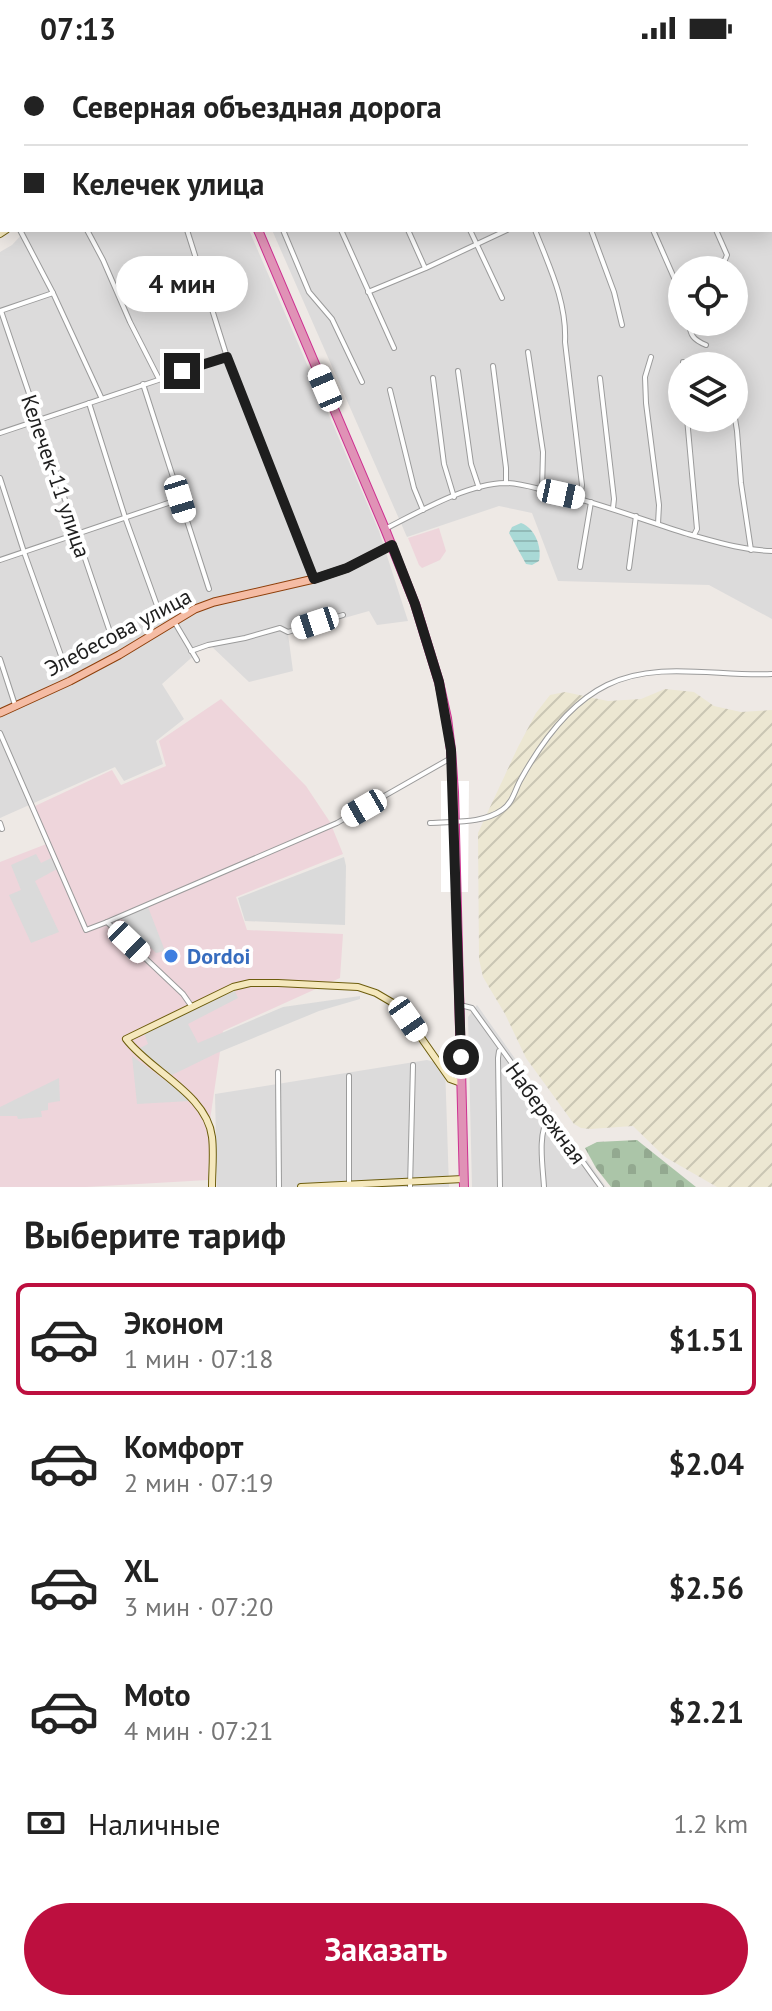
<!DOCTYPE html>
<html lang="ru">
<head>
<meta charset="utf-8">
<style>
	:root { --surface:#fff; --page:#f6f6f6; --text:#222; --muted:#767676; --line:#e0e0e0; --accent:#bd0f3f }
	body { margin:0; font-family:"PT Sans",sans-serif; background:var(--page); color:var(--text); height:100vh; display:flex; flex-direction:column; font-size:30px; white-space:nowrap }
	* { box-sizing:border-box; margin:0 }
	p { font-size:26px; color:var(--muted) }
	.icon { flex:none; width:44px; height:44px; fill:none; stroke:currentColor; stroke-width:2; stroke-linecap:round; stroke-linejoin:round }
	.map { position:relative; height:1131px; overflow:hidden }
	.details { display:flex; flex-direction:column; background:var(--surface); flex:1 }
	.details>* { flex:none }
	.banner { position:absolute; left:0px; top:0px; width:772px; height:176px; box-shadow:0 4px 20px #0003; display:grid; align-content:center; height:176px; padding:0 24px; background:var(--surface) }
	.controls { position:absolute; left:668px; top:200px; display:grid; gap:16px }
	.controls a { display:grid; place-items:center; width:80px; height:80px; border-radius:50%; background:var(--surface); box-shadow:0 4px 20px #0003; font-size:40px }
	.end { position:absolute; width:36px; height:36px; margin:-18px; border:10px solid #1e1e1e; background:#fff; box-shadow:0 0 0 4px #fff }
	.from { border-radius:50% }
	.bubble { position:absolute; height:56px; border-radius:28px; background:var(--surface); box-shadow:0 4px 20px #0003; font-size:26px; font-weight:800; line-height:56px; text-align:center }
	.car { position:absolute; width:24px; height:48px; margin:-24px -12px; border-radius:10px; box-shadow:0 0 6px 2px #0007; background:linear-gradient(#fff 24%,#345 0 40%,#fff 0 76%,#345 0 86%,#fff 0) }
	.banner b { display:flex; align-items:center; gap:28px; height:76px; font-size:30px }
	.banner b+b { border-top:2px solid var(--line) }
	.banner i { width:20px; height:20px; background:var(--text) }
	ul { padding:0; list-style:none }
	li { display:flex; align-items:center; gap:24px; height:112px; margin:0 16px 12px; padding:0 8px; border:4px solid transparent; border-radius:12px }
	li div { flex:1 }
	li b { display:block; font-size:30px }
	li em { font-style:normal; font-weight:800 }
	li.on { border-color:var(--accent) }
	li>.icon { width:72px; height:72px; stroke-width:1.5 }
	h2 { padding:0 24px; font-size:36px; line-height:96px }
	.pay { display:flex; align-items:center; gap:20px; height:88px; padding:0 24px; font-size:30px }
	.pay p { margin-inline-start:auto }
	.cta { display:flex; gap:16px; margin-top:auto; padding:16px 24px }
	.cta a { flex:1; height:92px; border-radius:48px; background:var(--accent); color:#fff; font-size:32px; font-weight:800; line-height:92px; text-align:center }
	.status { display:flex; justify-content:space-between; align-items:center; height:56px; padding:0 40px; background:var(--surface); direction:ltr }
	.status svg { height:22px; fill:currentColor }
	.map>svg:first-child { display:block }
	.residential { fill:#dcdbdb; fill-rule:evenodd }
	.commercial { fill:#eed5db }
	.farmland { fill:url(#farmland-furrows) }
	.cemetery { fill:url(#cemetery-stones) }
	.parking { fill:#dadada }
	.water { fill:url(#water-rules) }
	.pier { fill:#fff }
	.lines { fill:none; stroke-linecap:round; stroke-linejoin:round }
	.street-casing { stroke:#9b9b9b; stroke-width:6 }
	.secondary-casing { stroke:#6d5d0d; stroke-width:8 }
	.primary-casing { stroke:#8d3f0b; stroke-width:9 }
	.highway-casing { stroke:#cd3191; stroke-width:10 }
	.street { stroke:#fff; stroke-width:4 }
	.secondary { stroke:#f5e8bd; stroke-width:6 }
	.primary { stroke:#f5bca4; stroke-width:7 }
	.highway { stroke:#e092b6; stroke-width:8 }
	.route { stroke:#1e1e1e; stroke-width:10 }
	.shop-dot { fill:#3f7fe0; stroke:#fff; stroke-width:3 }
	.labels { text-anchor:middle; stroke-width:8; stroke-linejoin:round; paint-order:stroke }
	.street-label { font-size:22px; fill:#1e1e1e; stroke:#fff }
	.shop-label { font-size:22px; font-weight:bold; fill:#366cbe; stroke:#fff; text-anchor:start }
</style>
</head>
<body>
<div class="status"><b>07:13</b><svg viewBox="0 0 49 12"><path d="M0 12V9h3v3zM5 12V6h3v6zM10 12V3h3v9zM15 12V0h3v12zM26 1h20v11H26zM47 4h2v5h-2z"/></svg></div>
<div class="map">
<svg width="772" height="1131" viewBox="0 0 772 1131">
	<defs>
		<pattern id="farmland-furrows" width="10" height="10" patternUnits="userSpaceOnUse" patternTransform="scale(2)"><rect width="10" height="10" fill="#ece7d2"/><path d="M-1 1l2-2M0 10L10 0M9 11l2-2" fill="none" stroke="#cac6b4"/></pattern>
		<pattern id="cemetery-stones" width="16" height="16" patternUnits="userSpaceOnUse" patternTransform="scale(2)"><rect width="16" height="16" fill="#abc5a8"/><path d="M2 7V4a2 2 0 0 1 4 0v3zM10 15v-3a2 2 0 0 1 4 0v3z" fill="#93a990"/></pattern>
		<pattern id="water-rules" width="6" height="5" patternUnits="userSpaceOnUse" patternTransform="scale(2)"><rect width="6" height="5" fill="#a9d9d6"/><path d="M0 2.5h6" fill="none" stroke="#91bab7"/></pattern>
	</defs>
	<rect width="100%" height="100%" fill="#eee9e5"/>
	<g class="residential">
		<path d="M242,0h530v563l-63,-34 -151,-4 -26,-68 -33,-7 -92,31 -135,-307h498v-172h-530zM682,214h52v52h-52zM682,310h52v52h-52z"/>
		<path d="M26,174h223l130,301 29,90 -31,4 -8,-14 -81,23 5,37 -44,11 -41,-39 -46,41 22,35 -28,22 7,23 -39,17 -9,-14 -115,51v-566l12,-7z"/>
		<path d="M477,949l129,182h-134l-4,-170z"/>
		<path d="M427,1004l18,5 4,122h-232l-2,-93z"/>
	</g>
	<g class="commercial">
		<path d="M439,472l7,23 -6,9 -18,8 -3,-3 -11,-27z"/>
		<path d="M221,643l85,87 24,36 13,32 -107,43 11,33 96,4 -3,44 -117,53 -13,89 -2,60 -122,7h-86v-325l49,-19 -14,-37 77,-36 9,15 45,-19 -7,-25z"/>
	</g>
	<g class="farmland">
		<path d="M0,0h83l1,2h-82v91h-2z"/>
		<path d="M665,633l29,3 20,14 27,6 31,-2v477h-55l-52,-30 -32,-31 -43,3 -9,-1 -7,-4 -48,-66 -21,-44 -22,-37 -4,-18 -1,-126 40,-86 18,-34 14,-18 15,-3 43,9 33,-2z"/>
	</g>
	<path class="cemetery" d="M637,1084l59,47h-85l-15,-19 -11,-20 12,-6z"/>
	<g class="parking">
		<path d="M36,798l5,9 10,-5 6,11 -22,12 24,51 -28,11 -22,-48 12,-5 -10,-25z"/>
		<path d="M344,801l2,9 -1,59 -100,-4 -7,-23z"/>
		<path d="M148,851l17,44 -9,2 -35,-35z"/>
		<path d="M234,933l4,9 -50,26 10,19 85,-36 77,-11v3l-41,12 -102,42 -45,22 -34,-26 10,-5 -4,-11z"/>
		<path d="M132,1000l42,31 16,14 -53,3z"/>
		<path d="M59,1022l1,23 -12,2v7l-7,1 1,6 -24,2 -1,-3h-17v-9z"/>
	</g>
	<path class="water" d="M521,467c14,5 21,24 18,38l-7,4 -6,-1 -17,-31 3,-6z"/>
	<path class="pier" d="M441,725h28l-1,111h-27z"/>
	<g class="lines">
		<defs>
			<g id="street">
				<path d="M330,0l1,2"/>
				<path d="M392,0l1,2"/>
				<path d="M403,0l1,2"/>
				<path d="M464,0l1,2"/>
				<path d="M524,0v2"/>
				<path d="M584,0v2"/>
				<path d="M641,0v2"/>
				<path d="M699,0l1,2"/>
				<path d="M760,0l1,2"/>
				<path d="M266,2l4,-2"/>
				<path d="M570,2l5,-2"/>
				<path d="M770,23l2,5"/>
				<path d="M770,49h2"/>
				<path d="M0,141l2,3"/>
				<path d="M770,165l2,5"/>
				<path d="M20,174l33,63 48,104"/>
				<path d="M87,174l16,30 27,62 29,57"/>
				<path d="M187,174l40,127 87,222"/>
				<path d="M283,174l26,62 23,27 30,63"/>
				<path d="M341,174l53,118"/>
				<path d="M408,174l17,38"/>
				<path d="M470,174l32,68"/>
				<path d="M535,174c14,36 32,72 30,112l17,143 -2,13"/>
				<path d="M591,174l23,62 8,33"/>
				<path d="M653,174l29,66"/>
				<path d="M705,214l20,-10 2,-5 -11,-25"/>
				<path d="M368,236l58,-24 81,-38"/>
				<path d="M0,255l53,-18"/>
				<path d="M1,255l112,330"/>
				<path d="M689,266c1,14 5,18 17,23"/>
				<path d="M528,296l15,100 -1,38"/>
				<path d="M651,301l-6,20 1,26 13,102 -1,19"/>
				<path d="M683,306v4"/>
				<path d="M493,310l13,102v15"/>
				<path d="M458,315l13,93 8,24"/>
				<path d="M433,322l11,86 10,33"/>
				<path d="M600,322l14,121 -1,9"/>
				<path d="M143,328l66,205"/>
				<path d="M390,334l24,98 9,22"/>
				<path d="M89,347l36,114 34,94"/>
				<path d="M734,356l3,19 4,52 10,67"/>
				<path d="M687,362l10,111 -3,6"/>
				<path d="M0,377l227,-76"/>
				<path d="M0,422l24,74 39,109"/>
				<path d="M385,473c34,-17 81,-45 120,-46 15,0 33,6 48,9 46,11 90,28 135,42 29,8 54,16 84,17"/>
				<path d="M0,504l180,-61"/>
				<path d="M580,511l11,-65"/>
				<path d="M629,512l7,-52"/>
				<path d="M175,567l22,37"/>
				<path d="M191,595l17,-6 37,-7 35,-10 8,4 55,-17"/>
				<path d="M0,603l15,46"/>
				<path d="M0,677l86,197 21,-8 76,72 9,13"/>
				<path d="M0,767l2,6"/>
				<path d="M430,767c24,-2 52,1 72,-13 11,-7 13,-21 19,-31 20,-36 49,-76 86,-94 50,-25 112,-8 165,-11"/>
				<path d="M107,866l230,-99 114,-65"/>
				<path d="M460,949l12,3 129,179"/>
				<path d="M499,995l-1,7 2,129"/>
				<path d="M278,1016l1,115"/>
				<path d="M349,1130v-110"/>
				<path d="M410,1131l3,-122"/>
				<path d="M544,1131c-1,-19 -7,-55 5,-69"/>
			</g>
			<g id="secondary">
				<path d="M0,178l6,-4"/>
				<path d="M212,1131c0,-16 2,-34 0,-50 -5,-43 -62,-66 -86,-98l107,-52 17,-4h28l80,4 18,6 17,10 15,16 42,60 11,4"/>
				<path d="M301,1131l162,-8"/>
			</g>
			<path id="primary" d="M0,657l70,-32 49,-26 76,-46 19,-7 100,-23 33,-11 45,-23"/>
			<g id="highway">
				<path d="M181,0l1,2"/>
				<path d="M258,174l127,299 30,75 24,78 8,36 4,32 3,42 10,395"/>
			</g>
		</defs>
		<use href="#street" class="street-casing"/>
		<use href="#secondary" class="secondary-casing"/>
		<use href="#primary" class="primary-casing"/>
		<use href="#highway" class="highway-casing"/>
		<use href="#street" class="street"/>
		<use href="#secondary" class="secondary"/>
		<use href="#primary" class="primary"/>
		<use href="#highway" class="highway"/>
	</g>
	<g class="lines">
		<path class="route" d="M182,315l45,-14 87,222 33,-11 45,-23 23,59 24,78 12,68 10,307"/>
	</g>
	<circle class="shop-dot" cx="171" cy="900" r="8"/>
	<g class="labels">
		<g class="street-label">
			<text transform="translate(56 420) rotate(71)" y="8">Келечек-11 улица</text>
			<text transform="translate(118 576) rotate(-28)" y="8">Элебесова улица</text>
			<text transform="translate(546 1057) rotate(54)" y="8">Набережная</text>
		</g>
		<g class="shop-label">
			<text x="187" y="908">Dordoi</text>
		</g>
	</g>
</svg>
<div class="controls">
<a><svg class="icon" aria-label="locate" viewBox="0 0 24 24"><circle cx="12" cy="12" r="6"/><path d="M12 2v4M12 18v4M2 12h4M18 12h4"/></svg></a>
<a><svg class="icon" aria-label="layers" viewBox="0 0 24 24"><path d="M12 4l9 5-9 5-9-5zM3 14l9 5 9-5"/></svg></a>
</div>
<i class="end from" style="left:461px;top:1001px"></i>
<i class="end" style="left:182px;top:315px"></i>
<div class="bubble" style="left:116px;top:200px;width:132px">4 мин</div>
<i class="car" style="left:325px;top:332px;rotate:337deg"></i>
<i class="car" style="left:561px;top:438px;rotate:102deg"></i>
<i class="car" style="left:180px;top:443px;rotate:163deg"></i>
<i class="car" style="left:315px;top:567px;rotate:252deg"></i>
<i class="car" style="left:364px;top:752px;rotate:240deg"></i>
<i class="car" style="left:129px;top:886px;rotate:134deg"></i>
<i class="car" style="left:408px;top:963px;rotate:145deg"></i>
<div class="banner">
<b><i class="from"></i>Северная объездная дорога</b>
<b><i></i>Келечек улица</b>
</div>
</div>
<section class="details">
<h2>Выберите тариф</h2>
<ul>
<li class="on"><svg class="icon" aria-label="car" viewBox="0 0 24 24"><path d="M5 17H2v-5l4-1 3-4h7l3 4 3 1v5h-3M9 17h6M6 11h13"/><circle cx="7" cy="17" r="2"/><circle cx="17" cy="17" r="2"/></svg><div><b>Эконом</b><p>1 мин · 07:18</p></div><em>$1.51</em></li>
<li><svg class="icon" aria-label="car" viewBox="0 0 24 24"><path d="M5 17H2v-5l4-1 3-4h7l3 4 3 1v5h-3M9 17h6M6 11h13"/><circle cx="7" cy="17" r="2"/><circle cx="17" cy="17" r="2"/></svg><div><b>Комфорт</b><p>2 мин · 07:19</p></div><em>$2.04</em></li>
<li><svg class="icon" aria-label="car" viewBox="0 0 24 24"><path d="M5 17H2v-5l4-1 3-4h7l3 4 3 1v5h-3M9 17h6M6 11h13"/><circle cx="7" cy="17" r="2"/><circle cx="17" cy="17" r="2"/></svg><div><b>XL</b><p>3 мин · 07:20</p></div><em>$2.56</em></li>
<li><svg class="icon" aria-label="car" viewBox="0 0 24 24"><path d="M5 17H2v-5l4-1 3-4h7l3 4 3 1v5h-3M9 17h6M6 11h13"/><circle cx="7" cy="17" r="2"/><circle cx="17" cy="17" r="2"/></svg><div><b>Moto</b><p>4 мин · 07:21</p></div><em>$2.21</em></li>
</ul>
<div class="pay"><svg class="icon" aria-label="cash" viewBox="0 0 24 24"><path d="M3 7h18v10H3z"/><circle cx="12" cy="12" r="2"/></svg>Наличные<p>1.2 km</p></div>
<div class="cta"><a>Заказать</a></div>
</section>
</body>
</html>
